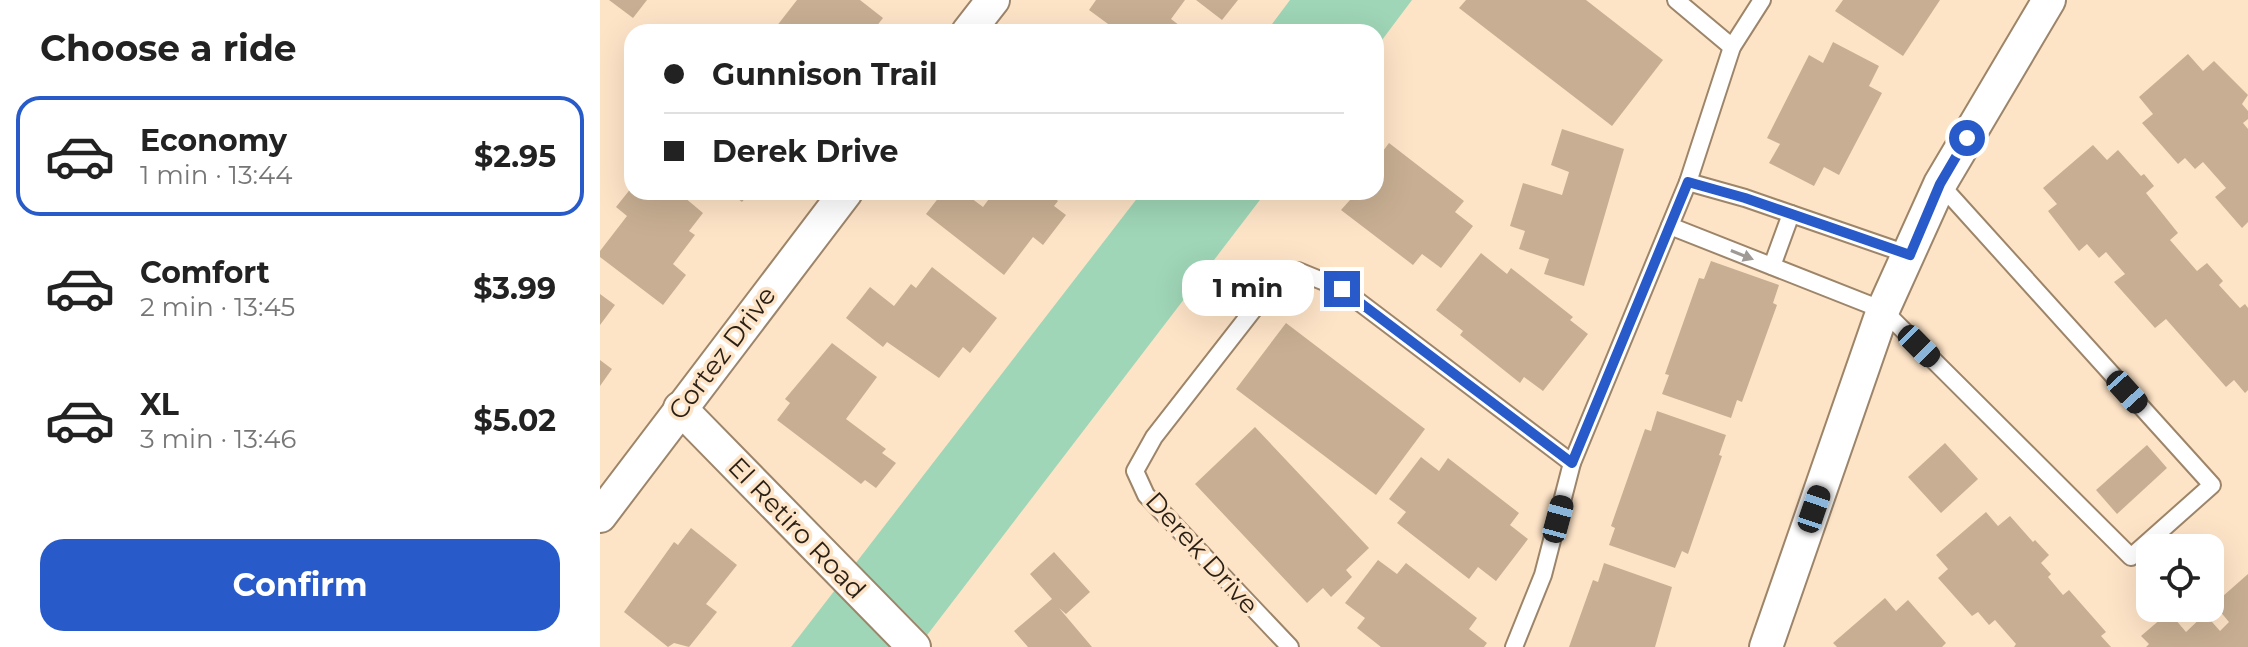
<!DOCTYPE html>
<html lang="en">
<head>
<meta charset="utf-8">
<style>
	:root { --surface:#fff; --page:#f2f2f2; --text:#222; --muted:#767676; --line:#e0e0e0; --accent:#285bc9 }
	body { margin:0; font-family:Montserrat,sans-serif; background:var(--page); color:var(--text); height:100vh; display:flex; flex-direction:column; font-size:30px; white-space:nowrap }
	* { box-sizing:border-box; margin:0 }
	p { font-size:26px; color:var(--muted) }
	.icon { flex:none; width:44px; height:44px; fill:none; stroke:currentColor; stroke-width:2; stroke-linecap:round; stroke-linejoin:round }
	.map { position:relative; flex:1; overflow:hidden }
	.sheet { display:flex; flex-direction:column; background:var(--surface); width:600px }
	.sheet>* { flex:none }
	.guide { position:absolute; left:24px; top:24px; width:760px; height:176px; border-radius:24px; box-shadow:0 8px 32px #0002; display:grid; align-content:center; height:176px; padding:0 40px; background:var(--surface) }
	.fabs { position:absolute; left:1536px; top:534px; display:grid; gap:16px }
	.fabs a { display:grid; place-items:center; width:88px; height:88px; border-radius:16px; background:var(--surface); box-shadow:0 8px 32px #0002; font-size:40px }
	.end { position:absolute; width:36px; height:36px; margin:-18px; border:10px solid #285bc9; background:#fff; box-shadow:0 0 0 4px #fff }
	.from { border-radius:50% }
	.bubble { position:absolute; height:56px; border-radius:24px; background:var(--surface); box-shadow:0 8px 32px #0002; font-size:26px; font-weight:700; line-height:56px; text-align:center }
	.car { position:absolute; width:24px; height:48px; margin:-24px -12px; border-radius:10px; box-shadow:0 0 6px 2px #0007; background:linear-gradient(#222 24%,#8ab4d8 0 40%,#222 0 76%,#8ab4d8 0 86%,#222 0) }
	.guide b { display:flex; align-items:center; gap:28px; height:76px; font-size:30px }
	.guide b+b { border-top:2px solid var(--line) }
	.guide i { width:20px; height:20px; background:var(--text) }
	ul { padding:0; list-style:none }
	li { display:flex; align-items:center; gap:24px; height:120px; margin:0 16px 12px; padding:0 24px; border:4px solid transparent; border-radius:24px }
	li div { flex:1 }
	li b { display:block; font-size:30px }
	li em { font-style:normal; font-weight:700 }
	li.current { border-color:var(--accent) }
	li>.icon { width:72px; height:72px; stroke-width:1.5 }
	h2 { padding:0 40px; font-size:36px; line-height:96px }
	.primary-button { display:flex; gap:16px; margin-top:auto; padding:16px 40px }
	.primary-button a { flex:1; height:92px; border-radius:24px; background:var(--accent); color:#fff; font-size:32px; font-weight:700; line-height:92px; text-align:center }
	main { display:flex; flex:1; min-height:0 }
	.map>svg:first-child { display:block }
	.green { fill:#9fd6b7 }
	.building { fill:#c8af93 }
	.lines { fill:none; stroke-linecap:round; stroke-linejoin:round }
	.lane-casing { stroke:#9d856a; stroke-width:20 }
	.street-casing { stroke:#9d856a; stroke-width:36 }
	.lane { stroke:#fff; stroke-width:16 }
	.street { stroke:#fff; stroke-width:32 }
	.oneway { fill:#9f9a96 }
	.route { stroke:#285bc9; stroke-width:10 }
	.labels { text-anchor:middle; stroke-width:7; stroke-linejoin:round; paint-order:stroke }
	.street-label { font-size:26px; fill:#291f15; stroke:#fee4c7 }
</style>
</head>
<body>
<main>
<section class="sheet">
<h2>Choose a ride</h2>
<ul>
<li class="current"><svg class="icon" aria-label="car" viewBox="0 0 24 24"><path d="M5 17H2v-5l4-1 3-4h7l3 4 3 1v5h-3M9 17h6M6 11h13"/><circle cx="7" cy="17" r="2"/><circle cx="17" cy="17" r="2"/></svg><div><b>Economy</b><p>1 min · 13:44</p></div><em>$2.95</em></li>
<li><svg class="icon" aria-label="car" viewBox="0 0 24 24"><path d="M5 17H2v-5l4-1 3-4h7l3 4 3 1v5h-3M9 17h6M6 11h13"/><circle cx="7" cy="17" r="2"/><circle cx="17" cy="17" r="2"/></svg><div><b>Comfort</b><p>2 min · 13:45</p></div><em>$3.99</em></li>
<li><svg class="icon" aria-label="car" viewBox="0 0 24 24"><path d="M5 17H2v-5l4-1 3-4h7l3 4 3 1v5h-3M9 17h6M6 11h13"/><circle cx="7" cy="17" r="2"/><circle cx="17" cy="17" r="2"/></svg><div><b>XL</b><p>3 min · 13:46</p></div><em>$5.02</em></li>
</ul>
<div class="primary-button"><a>Confirm</a></div>
</section>
<div class="map">
<svg width="1648" height="647" viewBox="0 0 1648 647">
	<rect width="100%" height="100%" fill="#fee4c7"/>
	<g class="green">
		<path d="M690,0h122l-36,48v-16h-110z"/>
		<path d="M542,192h124l-348,455h-127z"/>
	</g>
	<g class="building">
		<path d="M9,0h38l-14,18z"/>
		<path d="M197,0h63l23,18 -11,14h-90l-6,-5z"/>
		<path d="M496,0h89l-14,19 13,10 -3,3h-62l-30,-22z"/>
		<path d="M596,0h42l-16,20z"/>
		<path d="M866,0h120l77,60 -51,66 -153,-118z"/>
		<path d="M1243,0h97l-37,56 -68,-45z"/>
		<path d="M1233,42l46,24 -10,20 13,7 -43,82 -15,-8 -10,19 -45,-23 11,-19 -13,-6 42,-83 14,8z"/>
		<path d="M1588,54l15,17 11,-10 34,34 -6,9 6,7v8l-5,4 5,6v93l-6,6 -27,-31 11,-9 -23,-26 -8,7 -10,-11 -7,6 -36,-41 11,-9 -14,-17z"/>
		<path d="M962,129l62,20 -40,137 -40,-12 5,-15 -30,-10 6,-18 -15,-5 13,-43 39,12 7,-23 -18,-7z"/>
		<path d="M789,143l75,58 -9,11 18,14 -32,42 -19,-14 -9,11 -72,-55 9,-10 -10,-8h36v-40l4,3z"/>
		<path d="M1493,145l14,15 11,-10 23,26 3,-2 10,12 -8,7 32,40 -8,7 27,31 10,-8 16,18 -4,4 21,23 5,-4 3,4v82l-3,3 -11,-13 -8,7 -60,-68 -11,9 -41,-46 11,-8 -19,-22 -7,6 -12,-14 -8,7 -31,-40 9,-7 -14,-16z"/>
		<path d="M32,187v5h46l25,21 -14,18 6,4 -22,29 13,11 -23,30 -63,-48v-6l27,-35 -11,-9z"/>
		<path d="M129,192h21l-8,10z"/>
		<path d="M343,192h20l20,15 11,-15h52l12,9 -4,5 12,9 -23,30 -10,-8 -29,38 -78,-61z"/>
		<path d="M881,253l26,21 4,-6 62,49 -3,3 18,14 -45,57 -19,-14 -4,6 -60,-48 3,-4 -27,-21z"/>
		<path d="M1111,261l68,24 -6,18 4,2 -35,97 -5,-2 -6,18 -69,-24 7,-19 -4,-1 34,-96 5,1z"/>
		<path d="M332,267l65,51 -27,35 -7,-6 -24,31 -52,-36 -4,5 -37,-29 24,-31 24,19 17,-22 5,4z"/>
		<path d="M0,294l15,11 -15,20z"/>
		<path d="M686,323l139,106 -49,66 -140,-106z"/>
		<path d="M232,343l45,34 -31,42 40,30 -4,4 14,10 -20,25 -11,-8 -4,4 -84,-64 13,-17 -5,-4z"/>
		<path d="M0,360l12,9 -12,17z"/>
		<path d="M1057,411l69,24 -7,20 3,1 -34,98 -6,-3 -7,17 -66,-23 6,-17 -4,-2 34,-97 6,2z"/>
		<path d="M655,427l114,121 -23,22 6,7 -21,20 -8,-9 -16,15 -112,-119z"/>
		<path d="M1345,443l33,36 -37,34 -33,-36z"/>
		<path d="M1547,445l20,23 -50,46 -21,-24z"/>
		<path d="M821,457l18,14 9,-13 71,55 -9,12 18,14 -32,42 -18,-14 -9,12 -72,-56 9,-11 -17,-13z"/>
		<path d="M1386,512l12,14 12,-10 23,26 2,-2 14,15 -8,8 10,11 -3,3 15,18 6,-5 37,42 -5,4 10,11h-97l2,-3 -21,-24 -6,5 -11,-13 -6,4 -34,-38 10,-9 -12,-14z"/>
		<path d="M91,528l46,37 -31,39 11,8 -28,35 -15,-4 -6,4 -44,-35 50,-70 4,3z"/>
		<path d="M454,552l36,40 -24,22 -7,-6 33,39h-64l-14,-16 38,-32 -22,-25z"/>
		<path d="M778,560l19,14 9,-11 71,55 -8,11 18,14 -3,4h-103l-24,-19 8,-10 -20,-15z"/>
		<path d="M1004,563l68,24 -17,60h-86l24,-67 5,2z"/>
		<path d="M1648,574v73h-102l3,-3 -8,-8 28,-24 17,20 19,-18 15,17 9,-9 -15,-18z"/>
		<path d="M1285,598l11,13 12,-11 38,43 -4,4h-105l-4,-4z"/>
	</g>
	<g class="lines">
		<defs>
			<g id="lane">
				<path d="M1076,0l56,47"/>
				<path d="M1088,182l57,16 165,57"/>
				<path d="M1070,226l213,84 248,247 81,-72 -272,-301"/>
				<path d="M1172,266l19,-52"/>
				<path d="M690,647l-144,-152 -11,-24 19,-34 121,-155 23,-11 44,18 230,174"/>
				<path d="M914,647l29,-72 29,-112 116,-281 44,-135 30,-47"/>
			</g>
			<g id="street">
				<path d="M368,32l25,-32"/>
				<path d="M80,408l234,239"/>
				<path d="M0,516l246,-324"/>
				<path d="M1166,647l117,-337 57,-126 109,-184"/>
			</g>
		</defs>
		<use href="#lane" class="lane-casing"/>
		<use href="#street" class="street-casing"/>
		<use href="#lane" class="lane"/>
		<use href="#street" class="street"/>
	</g>
	<defs><path id="oneway-solid" d="M-6-.8H1V-3.2L6.5 0L1 3.2V.8H-6Z" transform="scale(2)"/></defs>
	<use class="oneway" href="#oneway-solid" transform="translate(1142 255) rotate(22)"/>
	<g class="lines">
		<path class="route" d="M742,289l230,174 116,-281 57,16 165,57 30,-71 27,-46"/>
	</g>
	<g class="labels">
		<g class="street-label">
			<text transform="translate(122 353) rotate(-53)" y="9">Cortez Drive</text>
			<text transform="translate(197 528) rotate(46)" y="9">El Retiro Road</text>
			<text transform="translate(602 553) rotate(48)" y="9">Derek Drive</text>
		</g>
	</g>
</svg>
<div class="fabs">
<a><svg class="icon" aria-label="locate" viewBox="0 0 24 24"><circle cx="12" cy="12" r="6"/><path d="M12 2v4M12 18v4M2 12h4M18 12h4"/></svg></a>
</div>
<i class="end from" style="left:1367px;top:138px"></i>
<i class="end" style="left:742px;top:289px"></i>
<div class="bubble" style="left:582px;top:260px;width:132px">1 min</div>
<i class="car" style="left:1319px;top:346px;rotate:135deg"></i>
<i class="car" style="left:1527px;top:392px;rotate:138deg"></i>
<i class="car" style="left:1214px;top:509px;rotate:19deg"></i>
<i class="car" style="left:958px;top:519px;rotate:15deg"></i>
<div class="guide">
<b><i class="from"></i>Gunnison Trail</b>
<b><i></i>Derek Drive</b>
</div>
</div>
</main>
</body>
</html>
